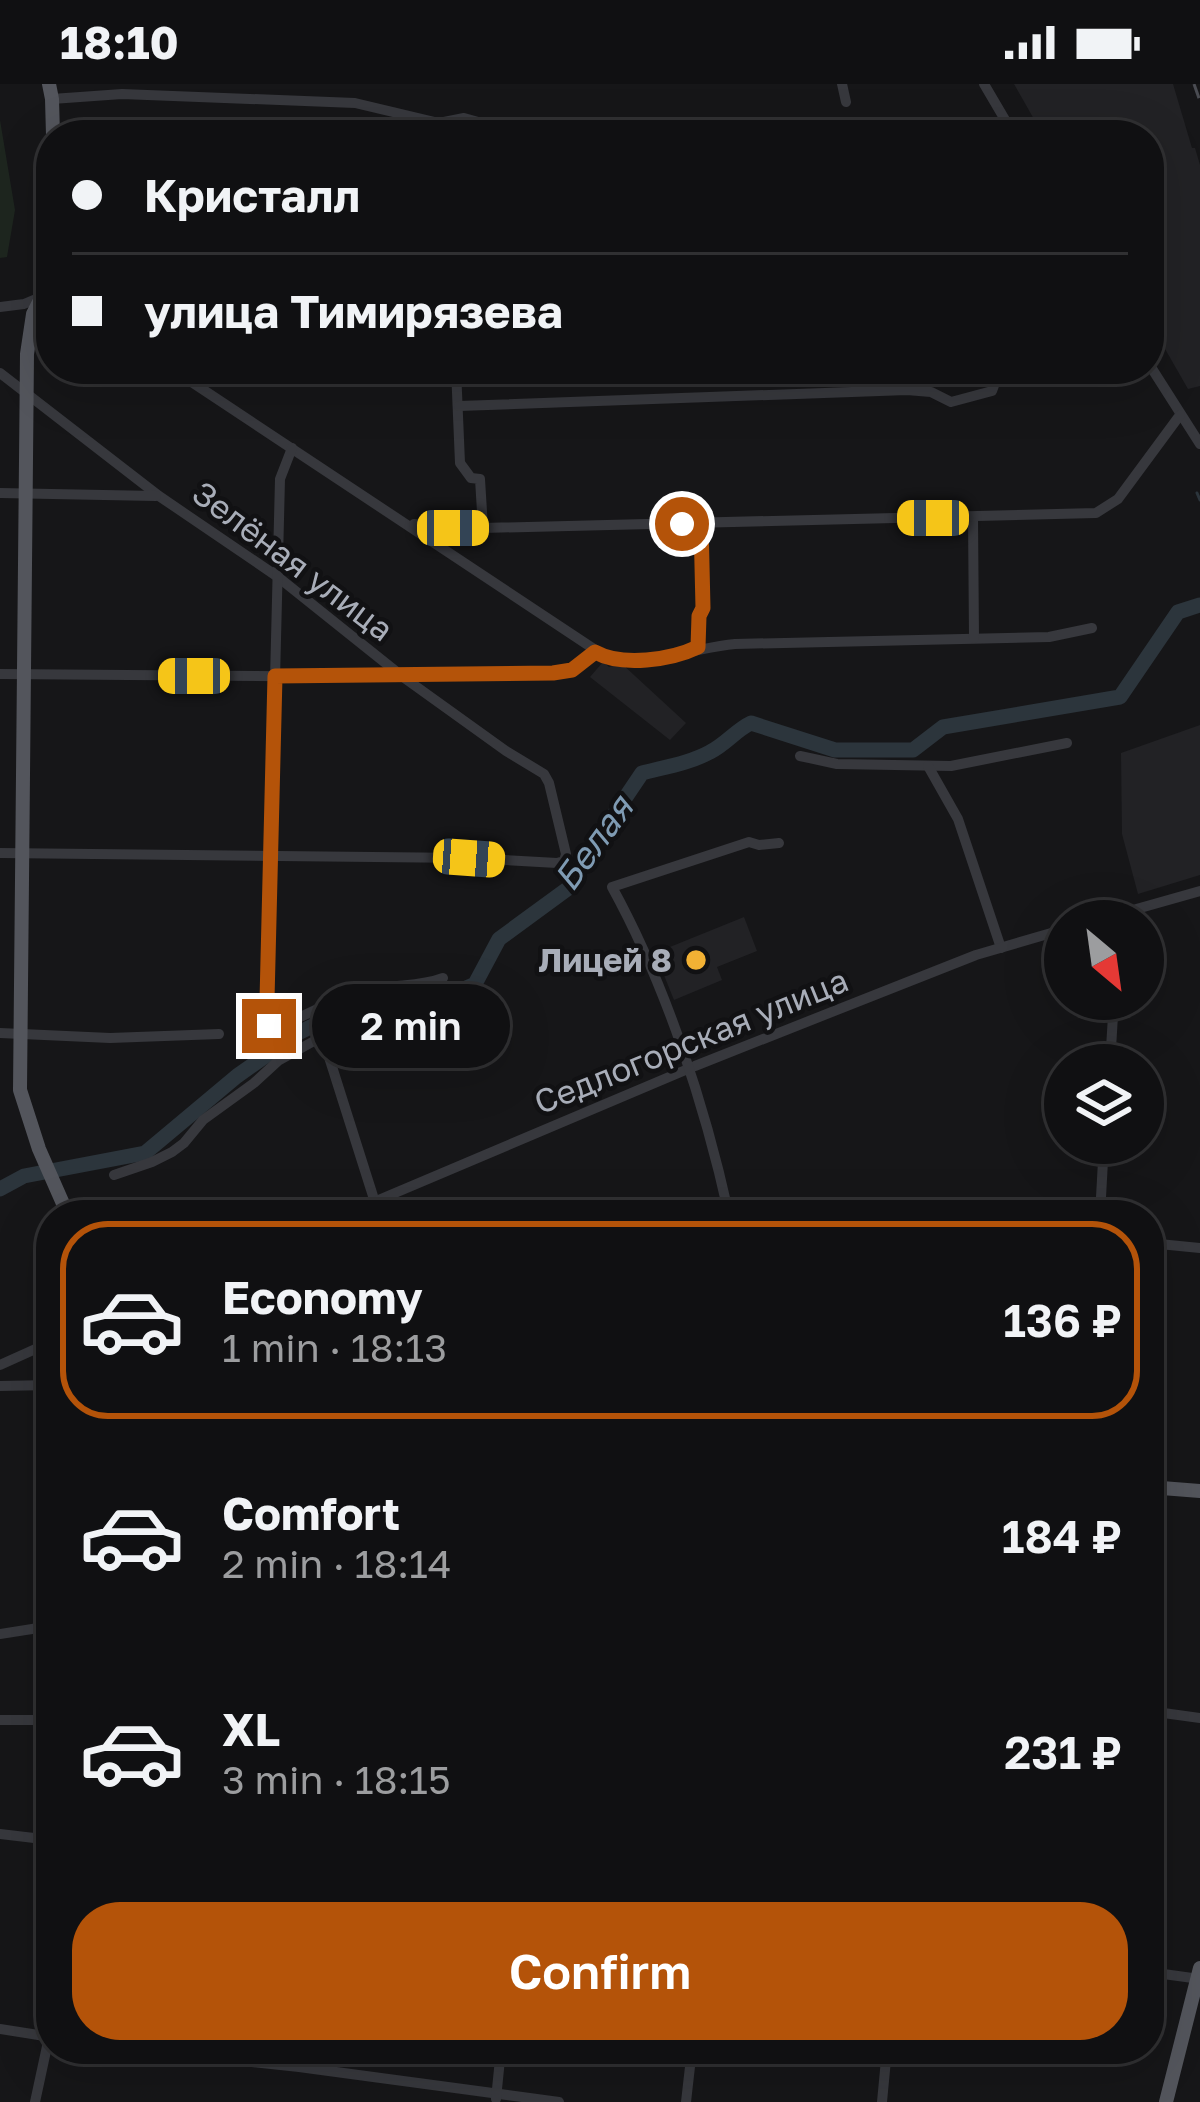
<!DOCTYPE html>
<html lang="en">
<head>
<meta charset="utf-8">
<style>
	:root { --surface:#101012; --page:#19191b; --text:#f1f3f6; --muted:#9c9d9f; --line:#303032; --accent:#b45309 }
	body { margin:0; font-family:"Golos Text",sans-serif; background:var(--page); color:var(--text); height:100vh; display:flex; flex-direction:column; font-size:45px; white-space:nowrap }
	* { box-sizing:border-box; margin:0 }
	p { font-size:39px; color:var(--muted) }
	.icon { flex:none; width:66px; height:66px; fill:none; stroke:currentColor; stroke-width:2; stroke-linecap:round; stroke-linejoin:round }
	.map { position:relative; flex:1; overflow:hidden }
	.sheet { position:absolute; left:36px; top:1116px; width:1128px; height:864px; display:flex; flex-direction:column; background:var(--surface); border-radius:48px; box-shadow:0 12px 48px #0002,0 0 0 3px var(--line) }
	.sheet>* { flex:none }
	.banner { position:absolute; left:36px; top:36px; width:1128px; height:264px; border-radius:48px; box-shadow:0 12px 48px #0002,0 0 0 3px var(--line); display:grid; align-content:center; height:264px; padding:0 36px; background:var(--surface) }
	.needle { width:78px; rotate:151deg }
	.fabs { position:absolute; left:1044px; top:816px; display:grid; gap:24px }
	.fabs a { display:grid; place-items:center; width:120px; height:120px; border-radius:50%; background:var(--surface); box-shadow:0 12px 48px #0002,0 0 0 3px var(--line); font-size:60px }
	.end { position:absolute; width:54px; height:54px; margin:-27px; border:15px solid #b45309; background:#fff; box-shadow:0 0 0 6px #fff }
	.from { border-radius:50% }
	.bubble { position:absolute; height:84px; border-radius:42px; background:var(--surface); box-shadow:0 12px 48px #0002,0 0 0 3px var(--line); font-size:39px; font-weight:600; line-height:84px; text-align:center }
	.car { position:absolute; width:36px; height:72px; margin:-36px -18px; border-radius:15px; box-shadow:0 0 9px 3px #0007; background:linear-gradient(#f5c518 24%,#345 0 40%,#f5c518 0 76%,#345 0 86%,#f5c518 0) }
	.banner b { display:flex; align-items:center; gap:42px; height:114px; font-size:45px }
	.banner b+b { border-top:3px solid var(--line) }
	.banner i { width:30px; height:30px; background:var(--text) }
	ul { padding:21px 0 0; list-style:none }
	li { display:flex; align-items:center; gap:36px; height:198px; margin:0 24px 18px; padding:0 12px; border:6px solid transparent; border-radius:48px }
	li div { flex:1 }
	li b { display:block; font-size:45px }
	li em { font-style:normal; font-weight:600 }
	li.selected { border-color:var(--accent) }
	li>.icon { width:108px; height:108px; stroke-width:1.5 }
	.cta { display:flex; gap:24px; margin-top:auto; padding:24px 36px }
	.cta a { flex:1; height:138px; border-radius:48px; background:var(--accent); color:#fff; font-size:48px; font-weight:600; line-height:138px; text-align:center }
	.status { display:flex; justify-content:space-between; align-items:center; height:84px; padding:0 60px; background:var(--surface); direction:ltr }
	.status svg { height:33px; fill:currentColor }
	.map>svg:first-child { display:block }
	.built { fill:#222225 }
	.green { fill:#1e261f }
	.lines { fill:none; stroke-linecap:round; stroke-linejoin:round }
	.stream { stroke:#2c353c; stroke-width:3 }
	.river { stroke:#2c353c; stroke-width:15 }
	.minor { stroke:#37383d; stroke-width:10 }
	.major { stroke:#53555c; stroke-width:14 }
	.rail { stroke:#4a4c52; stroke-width:3; stroke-dasharray:15 12; stroke-linecap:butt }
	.route { stroke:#b45309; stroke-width:15 }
	.poi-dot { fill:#f2b134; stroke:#111113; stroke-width:4.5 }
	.labels { text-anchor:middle; stroke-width:9; stroke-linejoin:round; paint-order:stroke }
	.street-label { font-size:33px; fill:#a8adb8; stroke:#111113 }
	.poi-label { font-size:33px; font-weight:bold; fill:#a8adb8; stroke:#111113; text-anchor:end }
	.water-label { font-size:36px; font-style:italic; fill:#7f9bb3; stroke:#111113 }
</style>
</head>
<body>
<div class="status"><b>18:10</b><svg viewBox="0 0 49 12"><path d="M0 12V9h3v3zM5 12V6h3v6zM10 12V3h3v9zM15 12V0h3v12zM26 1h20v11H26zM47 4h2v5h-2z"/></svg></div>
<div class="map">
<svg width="1200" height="2018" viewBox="0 0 1200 2018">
	<rect width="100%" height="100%" fill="#161618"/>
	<g class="built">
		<path d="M1014,0h159l19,64h3l5,17v221l-12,3 -39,-68v-186h-106z"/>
		<path d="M603,578l6,5 13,-3 64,59 -16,17 -80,-63z"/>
		<path d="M1200,641v150l-62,19 -16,-60 -1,-81z"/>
		<path d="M744,833l13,34 -40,16 5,13 -48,20 -19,-47z"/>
	</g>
	<path class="green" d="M0,36l15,90 -8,47 -7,1z"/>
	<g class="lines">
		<path class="stream" d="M1197,409l3,7"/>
		<path class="river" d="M0,1105l24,-13 121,-23 92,-77 61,-43 31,-15 103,-15 43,-19 24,-45 71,-52 16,-31 56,-83c23,-6 48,-10 68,-21 16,-8 26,-22 41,-29l84,27h78l30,-23 177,-30 58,-85 22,-7"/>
		<g class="minor">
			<path d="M842,0l4,18"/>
			<path d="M984,0l30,51"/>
			<path d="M52,15l70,-5 233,9 84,20 25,-5 46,13"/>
			<path d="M0,223l24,-3 19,-8"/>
			<path d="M1149,280l51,80"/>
			<path d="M172,285l437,290c23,0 46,0 68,-5 20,-3 37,-8 58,-10l314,-7 43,-9"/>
			<path d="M456,285l4,94 11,15 9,1 3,49"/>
			<path d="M0,289l159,123 119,81 125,100 103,74 38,23 5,9 17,71 -2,7 -7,2 -88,-5 -469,-5"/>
			<path d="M459,322l448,-16 24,2 20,10 41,-11 8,-22"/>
			<path d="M292,364l-12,31 -13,521 2,26c21,-1 35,-12 54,-19 15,-5 30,-11 45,-16 26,-8 49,-3 75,-13"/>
			<path d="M0,409l156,3"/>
			<path d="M973,434l1,120"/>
			<path d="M414,440l69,4 613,-15 22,-14 62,-84"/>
			<path d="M698,563l1,-30 4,-9 -1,-85"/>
			<path d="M0,590l403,3 36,-3 114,-1 19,-3 23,-18"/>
			<path d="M800,672l37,8 114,2 116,-23"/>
			<path d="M928,682l30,53 43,129"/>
			<path d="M1094,837l106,-30"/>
			<path d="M0,949l110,5 109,-4"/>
			<path d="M322,951l57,180"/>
			<path d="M1110,981l4,-66"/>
			<path d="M114,1091l38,-13 20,-10 12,-9 19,-23 51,-37 24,-22 54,-30"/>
			<path d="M729,1128l72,3"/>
			<path d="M343,1131l352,-149 281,-111 89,-26"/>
			<path d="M729,1131c-24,-109 -63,-230 -117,-328l137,-45 10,3 20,-2"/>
			<path d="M1100,1131l4,-72"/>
			<path d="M1149,1159l51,5"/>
			<path d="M0,1281l51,-23"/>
			<path d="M0,1302l51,-1"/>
			<path d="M0,1550l51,-8"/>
			<path d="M1149,1627l51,7"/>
			<path d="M0,1636h51"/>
			<path d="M0,1750l51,6"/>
			<path d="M1149,1888l51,7"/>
			<path d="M0,1945l51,8"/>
			<path d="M129,1965l170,18 260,35"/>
			<path d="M496,2015l5,-50"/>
			<path d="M35,2018l14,-65 2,-22"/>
			<path d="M686,2018l6,-53"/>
			<path d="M882,2018l5,-53"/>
		</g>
		<g class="major">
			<path d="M49,0l3,15 1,36"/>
			<path d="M51,195l-18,35 -6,40 -7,736 19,59 29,66"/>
			<path d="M1149,1403l51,4"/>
			<path d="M1166,2018l34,-134"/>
		</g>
		<path class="rail" d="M1194,0l6,17"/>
	</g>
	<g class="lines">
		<path class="route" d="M269,942l-2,-26 8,-324 278,-3 19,-3 23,-18c27,15 76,8 103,-5l1,-31 4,-8 -2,-85 -19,1"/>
	</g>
	<circle class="poi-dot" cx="696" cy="876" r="12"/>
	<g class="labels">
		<g class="street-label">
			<text transform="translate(293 477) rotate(37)" y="12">Зелёная улица</text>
			<text transform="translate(691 957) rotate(-22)" y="12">Седлогорская улица</text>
		</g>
		<g class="poi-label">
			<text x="672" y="888">Лицей 8</text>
		</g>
		<g class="water-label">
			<text transform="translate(593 759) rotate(-54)" y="13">Белая</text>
		</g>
	</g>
</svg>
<div class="fabs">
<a><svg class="needle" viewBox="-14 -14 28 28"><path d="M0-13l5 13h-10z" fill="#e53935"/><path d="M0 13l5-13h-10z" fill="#9c9d9f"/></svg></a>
<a><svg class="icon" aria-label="layers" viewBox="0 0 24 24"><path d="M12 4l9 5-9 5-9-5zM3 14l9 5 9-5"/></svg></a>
</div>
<i class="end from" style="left:682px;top:440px"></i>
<i class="end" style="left:269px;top:942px"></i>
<div class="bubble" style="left:312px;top:900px;width:198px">2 min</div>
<i class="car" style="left:933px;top:434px;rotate:270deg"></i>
<i class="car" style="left:453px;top:444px;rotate:90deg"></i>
<i class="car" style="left:194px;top:592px;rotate:270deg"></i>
<i class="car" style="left:469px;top:774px;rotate:94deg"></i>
<div class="banner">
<b><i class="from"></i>Кристалл</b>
<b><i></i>улица Тимирязева</b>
</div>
<section class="sheet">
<ul>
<li class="selected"><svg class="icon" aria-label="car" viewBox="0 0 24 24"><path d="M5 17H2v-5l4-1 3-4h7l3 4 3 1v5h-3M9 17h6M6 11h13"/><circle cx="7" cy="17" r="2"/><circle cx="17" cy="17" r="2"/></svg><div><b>Economy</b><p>1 min · 18:13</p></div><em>136 ₽</em></li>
<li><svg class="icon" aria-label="car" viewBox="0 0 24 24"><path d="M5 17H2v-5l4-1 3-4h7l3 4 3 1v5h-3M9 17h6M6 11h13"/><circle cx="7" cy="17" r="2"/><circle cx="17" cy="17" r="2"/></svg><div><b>Comfort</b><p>2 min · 18:14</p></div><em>184 ₽</em></li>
<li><svg class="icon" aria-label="car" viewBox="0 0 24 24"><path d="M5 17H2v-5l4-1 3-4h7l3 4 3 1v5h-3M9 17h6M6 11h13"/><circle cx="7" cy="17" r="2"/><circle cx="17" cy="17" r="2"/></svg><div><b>XL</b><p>3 min · 18:15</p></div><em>231 ₽</em></li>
</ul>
<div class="cta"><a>Confirm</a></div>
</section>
</div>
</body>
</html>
